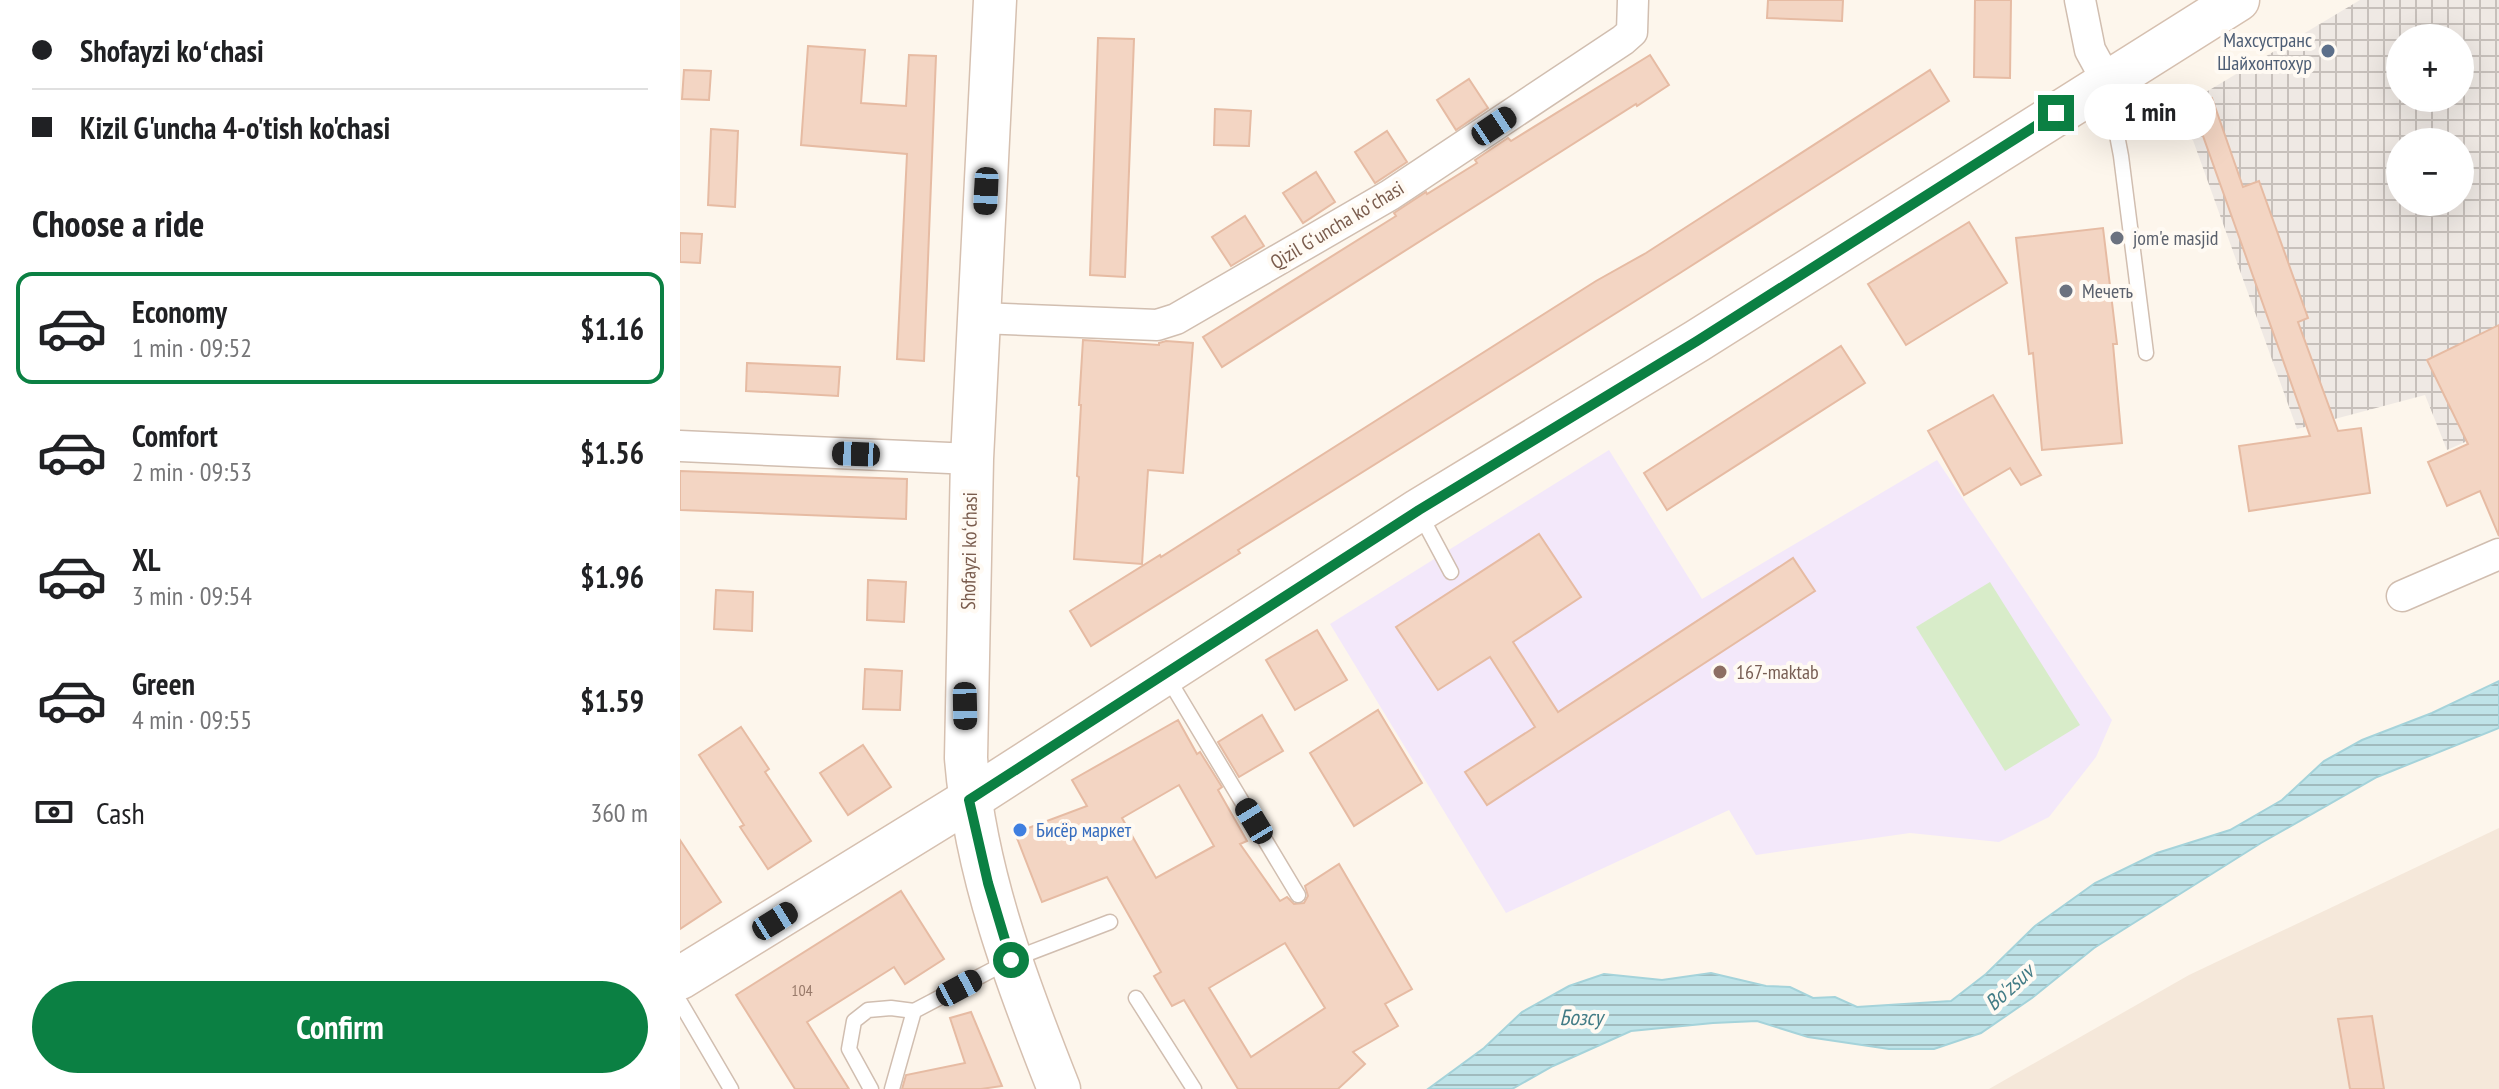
<!DOCTYPE html>
<html lang="en">
<head>
<meta charset="utf-8">
<style>
	:root { --surface:#fff; --page:#f6f6f6; --text:#202124; --muted:#757577; --line:#e0e0e0; --accent:#0b8043 }
	body { margin:0; font-family:"PT Sans Narrow",sans-serif; background:var(--page); color:var(--text); height:100vh; display:flex; flex-direction:column; font-size:30px; white-space:nowrap }
	* { box-sizing:border-box; margin:0 }
	p { font-size:26px; color:var(--muted) }
	.icon { flex:none; width:44px; height:44px; fill:none; stroke:currentColor; stroke-width:2; stroke-linecap:round; stroke-linejoin:round }
	.map { position:relative; flex:1; overflow:hidden }
	.panel { display:flex; flex-direction:column; background:var(--surface); width:680px }
	.panel>* { flex:none }
	.hud { display:grid; align-content:center; height:176px; padding:0 32px; background:var(--surface) }
	.fabs { position:absolute; left:1706px; top:24px; display:grid; gap:16px }
	.fabs a { display:grid; place-items:center; width:88px; height:88px; border-radius:50%; background:var(--surface); box-shadow:0 8px 32px #0002; font-size:40px }
	.end { position:absolute; width:36px; height:36px; margin:-18px; border:10px solid #0b8043; background:#fff; box-shadow:0 0 0 4px #fff }
	.from { border-radius:50% }
	.bubble { position:absolute; height:56px; border-radius:28px; background:var(--surface); box-shadow:0 8px 32px #0002; font-size:26px; font-weight:700; line-height:56px; text-align:center }
	.car { position:absolute; width:24px; height:48px; margin:-24px -12px; border-radius:10px; box-shadow:0 0 6px 2px #0007; background:linear-gradient(#222 24%,#8ab4d8 0 40%,#222 0 76%,#8ab4d8 0 86%,#222 0) }
	.hud b { display:flex; align-items:center; gap:28px; height:76px; font-size:30px }
	.hud b+b { border-top:2px solid var(--line) }
	.hud i { width:20px; height:20px; background:var(--text) }
	ul { padding:0; list-style:none }
	li { display:flex; align-items:center; gap:24px; height:112px; margin:0 16px 12px; padding:0 16px; border:4px solid transparent; border-radius:16px }
	li div { flex:1 }
	li b { display:block; font-size:30px }
	li em { font-style:normal; font-weight:700 }
	li.selected { border-color:var(--accent) }
	li>.icon { width:72px; height:72px; stroke-width:1.5 }
	h2 { padding:0 32px; font-size:36px; line-height:96px }
	.pay { display:flex; align-items:center; gap:20px; height:88px; padding:0 32px; font-size:30px }
	.pay p { margin-inline-start:auto }
	.cta { display:flex; gap:16px; margin-top:auto; padding:16px 32px }
	.cta a { flex:1; height:92px; border-radius:48px; background:var(--accent); color:#fff; font-size:32px; font-weight:700; line-height:92px; text-align:center }
	main { display:flex; flex:1; min-height:0 }
	.map>svg:first-child { display:block }
	.residential { fill:#f5e8da }
	.industrial { fill:url(#industrial-grid); fill-rule:evenodd }
	.education { fill:#f3e8fa }
	.pitch { fill:#d8ecc9 }
	.water { fill:url(#water-rules); stroke:#a5d3da; stroke-width:2 }
	.building { fill:#f3d5c3; stroke:#e6bba3; stroke-width:2; fill-rule:evenodd }
	.lines { fill:none; stroke-linecap:round; stroke-linejoin:round }
	.lane-casing { stroke:#d1beb0; stroke-width:17 }
	.street-casing { stroke:#d1beb0; stroke-width:33 }
	.secondary-casing { stroke:#d6c0b0; stroke-width:45 }
	.lane { stroke:#fff; stroke-width:14 }
	.street { stroke:#fff; stroke-width:30 }
	.secondary { stroke:#fff; stroke-width:42 }
	.route { stroke:#0b8043; stroke-width:10 }
	.service-dot { fill:#5c6f8a; stroke:#fffaf3; stroke-width:3 }
	.worship-dot { fill:#6b7280; stroke:#fffaf3; stroke-width:3 }
	.education-dot { fill:#8d6e63; stroke:#fffaf3; stroke-width:3 }
	.shop-dot { fill:#3f7fe0; stroke:#fffaf3; stroke-width:3 }
	.labels { text-anchor:middle; stroke-width:8; stroke-linejoin:round; paint-order:stroke }
	.number-label { font-size:16px; fill:#987a6a }
	.service-label { font-size:20px; fill:#4e5e75; stroke:#fffaf3; text-anchor:end }
	.street-label { font-size:20px; fill:#7a5c4d; stroke:#fffaf3 }
	.worship-label { font-size:20px; fill:#5b616d; stroke:#fffaf3; text-anchor:start }
	.education-label { font-size:20px; fill:#785e54; stroke:#fffaf3; text-anchor:start }
	.shop-label { font-size:20px; fill:#366cbe; stroke:#fffaf3; text-anchor:start }
	.water-label { font-size:22px; font-style:italic; fill:#437c86; stroke:#fffaf3 }
</style>
</head>
<body>
<main>
<section class="panel">
<div class="hud">
<b><i class="from"></i>Shofayzi koʻchasi</b>
<b><i></i>Kizil G'uncha 4-o'tish ko'chasi</b>
</div>
<h2>Choose a ride</h2>
<ul>
<li class="selected"><svg class="icon" aria-label="car" viewBox="0 0 24 24"><path d="M5 17H2v-5l4-1 3-4h7l3 4 3 1v5h-3M9 17h6M6 11h13"/><circle cx="7" cy="17" r="2"/><circle cx="17" cy="17" r="2"/></svg><div><b>Economy</b><p>1 min · 09:52</p></div><em>$1.16</em></li>
<li><svg class="icon" aria-label="car" viewBox="0 0 24 24"><path d="M5 17H2v-5l4-1 3-4h7l3 4 3 1v5h-3M9 17h6M6 11h13"/><circle cx="7" cy="17" r="2"/><circle cx="17" cy="17" r="2"/></svg><div><b>Comfort</b><p>2 min · 09:53</p></div><em>$1.56</em></li>
<li><svg class="icon" aria-label="car" viewBox="0 0 24 24"><path d="M5 17H2v-5l4-1 3-4h7l3 4 3 1v5h-3M9 17h6M6 11h13"/><circle cx="7" cy="17" r="2"/><circle cx="17" cy="17" r="2"/></svg><div><b>XL</b><p>3 min · 09:54</p></div><em>$1.96</em></li>
<li><svg class="icon" aria-label="car" viewBox="0 0 24 24"><path d="M5 17H2v-5l4-1 3-4h7l3 4 3 1v5h-3M9 17h6M6 11h13"/><circle cx="7" cy="17" r="2"/><circle cx="17" cy="17" r="2"/></svg><div><b>Green</b><p>4 min · 09:55</p></div><em>$1.59</em></li>
</ul>
<div class="pay"><svg class="icon" aria-label="cash" viewBox="0 0 24 24"><path d="M3 7h18v10H3z"/><circle cx="12" cy="12" r="2"/></svg>Cash<p>360 m</p></div>
<div class="cta"><a>Confirm</a></div>
</section>
<div class="map">
<svg width="1819" height="1089" viewBox="0 0 1819 1089">
	<defs>
		<pattern id="industrial-grid" width="8" height="8" patternUnits="userSpaceOnUse" patternTransform="scale(2)"><rect width="8" height="8" fill="#efe9e4"/><path d="M0 4h8M4 0v8" fill="none" stroke="#c7c0bb"/></pattern>
		<pattern id="water-rules" width="6" height="5" patternUnits="userSpaceOnUse" patternTransform="scale(2)"><rect width="6" height="5" fill="#bfe3e8"/><path d="M0 2.5h6" fill="none" stroke="#a0bbbe"/></pattern>
	</defs>
	<rect width="100%" height="100%" fill="#fdf6ec"/>
	<path class="residential" d="M1819,828v261h-510l200,-114z"/>
	<path class="industrial" d="M1680,0h139v427l-52,23 -22,-55 -128,34 -116,-322zM1720,38h60v60h-60zM1720,142h60v60h-60z"/>
	<path class="education" d="M929,450l93,149 235,-139 175,260 -16,37 -47,60 -50,25 -89,-9 -154,22 -27,-45 -223,103 -176,-289z"/>
	<path class="pitch" d="M1310,582l90,143 -75,46 -89,-144z"/>
	<path class="water" d="M1819,681v47l-122,49 -116,66 -167,105 -62,50 -51,35 -47,16h-45l-81,-12 -51,-16 -44,2 -82,8 -78,35 -41,23h-84l56,-41 38,-36 47,-26 35,-12 58,6 49,-7 55,13 24,1 23,11 22,-1 22,10 94,-6 35,-27 49,-48 60,-43 62,-30 73,-23 52,-30 42,-39 38,-21 70,-27z"/>
	<g class="building">
		<path d="M1088,0h75l-1,21 -75,-3z"/>
		<path d="M1295,0h36l-1,78 -36,-1z"/>
		<path d="M418,38l36,1 -9,238 -35,-2z"/>
		<path d="M128,46l57,4 -4,53 45,3 3,-51 27,1 -12,305 -27,-2 10,-205 -106,-9z"/>
		<path d="M970,55l19,30 -32,21 -1,-2 -414,263 -19,-30 193,-121 -2,-3 32,-21 1,2 50,-31 -2,-3 33,-22 3,3z"/>
		<path d="M4,70l27,1 -2,29 -27,-1z"/>
		<path d="M1250,70l19,31 -269,172 -378,237 -64,40 2,3 -149,93 -21,-35 90,-56 1,2 435,-276 50,-28z"/>
		<path d="M789,79l19,29 -32,22 -19,-30z"/>
		<path d="M1532,98l31,89 16,-6 49,137 -10,4 40,109 23,-3 9,65 -121,18 -10,-65 71,-10 -118,-331z"/>
		<path d="M535,109l36,2 -2,35 -35,-1z"/>
		<path d="M31,129l27,2 -3,76 -27,-2z"/>
		<path d="M707,131l20,31 -32,21 -20,-31z"/>
		<path d="M636,172l19,30 -32,21 -20,-30z"/>
		<path d="M565,216l19,30 -33,20 -19,-29z"/>
		<path d="M1289,222l38,61 -101,62 -38,-61z"/>
		<path d="M1423,228l14,116h-4l9,99 -80,7 -9,-97 -4,1 -13,-116z"/>
		<path d="M0,233l22,1 -2,29 -20,-1z"/>
		<path d="M1819,325v211l-19,-45 -33,15 -19,-44 40,-18 -41,-84z"/>
		<path d="M403,340l76,5v-2l7,-2 27,2 -10,130 -35,-3 -6,94 -68,-5 5,-82 -2,-1 4,-71h-2z"/>
		<path d="M1161,346l24,37 -198,127 -23,-37z"/>
		<path d="M67,363l93,4 -2,29 -92,-5z"/>
		<path d="M1313,395l48,80 -20,10 -11,-17 -46,27 -36,-64z"/>
		<path d="M0,471l227,8 -1,40 -226,-9z"/>
		<path d="M859,534l42,63 -68,45 45,70 235,-154 22,33 -328,214 -22,-33 70,-45 -45,-70 -52,33 -42,-63z"/>
		<path d="M188,580l38,2 -2,40 -37,-2z"/>
		<path d="M36,590l37,2 -1,39 -38,-2z"/>
		<path d="M637,630l30,50 -52,30 -29,-50z"/>
		<path d="M185,669l37,2 -2,39 -37,-1z"/>
		<path d="M698,710l44,73 -68,43 -44,-73z"/>
		<path d="M582,715l21,36 -44,26 -21,-35z"/>
		<path d="M498,720l19,34 3,-2 22,35 -4,3 29,51 -7,3 40,57 7,-4 7,7 10,-1 4,-7 -3,-10 34,-22 73,125 -27,15 13,22 -45,26 12,12 -27,25h-100l-54,-89 -12,6 -18,-30 7,-4 -54,-95 -65,25 -27,-69 72,-27 -15,-26zM499,785l35,61 -58,32 -34,-60zM605,943l40,65 -74,49 -42,-69z"/>
		<path d="M61,727l28,42 -4,3 46,69 -43,28 -28,-42 4,-2 -45,-70z"/>
		<path d="M183,745l28,42 -43,28 -28,-42z"/>
		<path d="M0,840l41,62 -41,27z"/>
		<path d="M221,891l43,68 -39,25 -11,-17 -87,55 42,67h-54l-59,-94z"/>
		<path d="M291,1012l31,74 -21,3h-79l4,-14 59,-12 -15,-45z"/>
		<path d="M1692,1016l12,73h-34l-12,-70z"/>
	</g>
	<g class="lines">
		<defs>
			<g id="lane">
				<path d="M1428,88l13,68 25,197"/>
				<path d="M740,514l31,58"/>
				<path d="M486,675l132,220"/>
				<path d="M456,998l58,91"/>
				<path d="M0,1002l51,87"/>
				<path d="M191,1089l-22,-40 5,-28 14,-11 23,-2 23,3"/>
				<path d="M212,1089l22,-78 97,-51 99,-38"/>
			</g>
			<g id="street">
				<path d="M1400,0l10,50 17,31"/>
				<path d="M299,318l178,7 19,-6 214,-124 233,-155 9,-8 1,-32"/>
				<path d="M0,446l292,13"/>
				<path d="M1722,596l97,-42"/>
			</g>
			<g id="secondary">
				<path d="M315,0l-23,459 -6,299c9,115 51,225 93,331"/>
				<path d="M0,978l289,-178 450,-290 278,-169 541,-341"/>
			</g>
		</defs>
		<use href="#lane" class="lane-casing"/>
		<use href="#street" class="street-casing"/>
		<use href="#secondary" class="secondary-casing"/>
		<use href="#lane" class="lane"/>
		<use href="#street" class="street"/>
		<use href="#secondary" class="secondary"/>
	</g>
	<g class="lines">
		<path class="route" d="M331,960l-23,-77 -19,-83 450,-290 278,-169 359,-228"/>
	</g>
	<circle class="service-dot" cx="1648" cy="51" r="8"/>
	<g class="worship-dot">
		<circle cx="1437" cy="238" r="8"/>
		<circle cx="1386" cy="291" r="8"/>
	</g>
	<circle class="education-dot" cx="1040" cy="672" r="8"/>
	<circle class="shop-dot" cx="340" cy="830" r="8"/>
	<g class="labels">
		<g class="number-label">
			<text x="122" y="996">104</text>
		</g>
		<g class="service-label">
			<text x="1632" y="47">Махсустранс<tspan x="1632" dy="23">Шайхонтохур</tspan></text>
		</g>
		<g class="street-label">
			<text transform="translate(657 225) rotate(-31)" y="7">Qizil Gʻuncha koʻchasi</text>
			<text transform="translate(289 551) rotate(-89)" y="7">Shofayzi koʻchasi</text>
		</g>
		<g class="worship-label">
			<text x="1453" y="245">jom'e masjid</text>
			<text x="1402" y="298">Мечеть</text>
		</g>
		<g class="education-label">
			<text x="1056" y="679">167-maktab</text>
		</g>
		<g class="shop-label">
			<text x="356" y="837">Бисёр маркет</text>
		</g>
		<g class="water-label">
			<text transform="translate(1329 987) rotate(-42)" y="8">Bo'zsuv</text>
			<text x="901" y="1025">Бозсу</text>
		</g>
	</g>
</svg>
<div class="fabs">
<a>+</a>
<a>−</a>
</div>
<i class="end from" style="left:331px;top:960px"></i>
<i class="end" style="left:1376px;top:113px"></i>
<div class="bubble" style="left:1404px;top:84px;width:132px">1 min</div>
<i class="car" style="left:814px;top:126px;rotate:56deg"></i>
<i class="car" style="left:306px;top:191px;rotate:183deg"></i>
<i class="car" style="left:176px;top:454px;rotate:272deg"></i>
<i class="car" style="left:285px;top:706px;rotate:179deg"></i>
<i class="car" style="left:574px;top:821px;rotate:329deg"></i>
<i class="car" style="left:95px;top:921px;rotate:58deg"></i>
<i class="car" style="left:279px;top:988px;rotate:62deg"></i>
</div>
</main>
</body>
</html>
